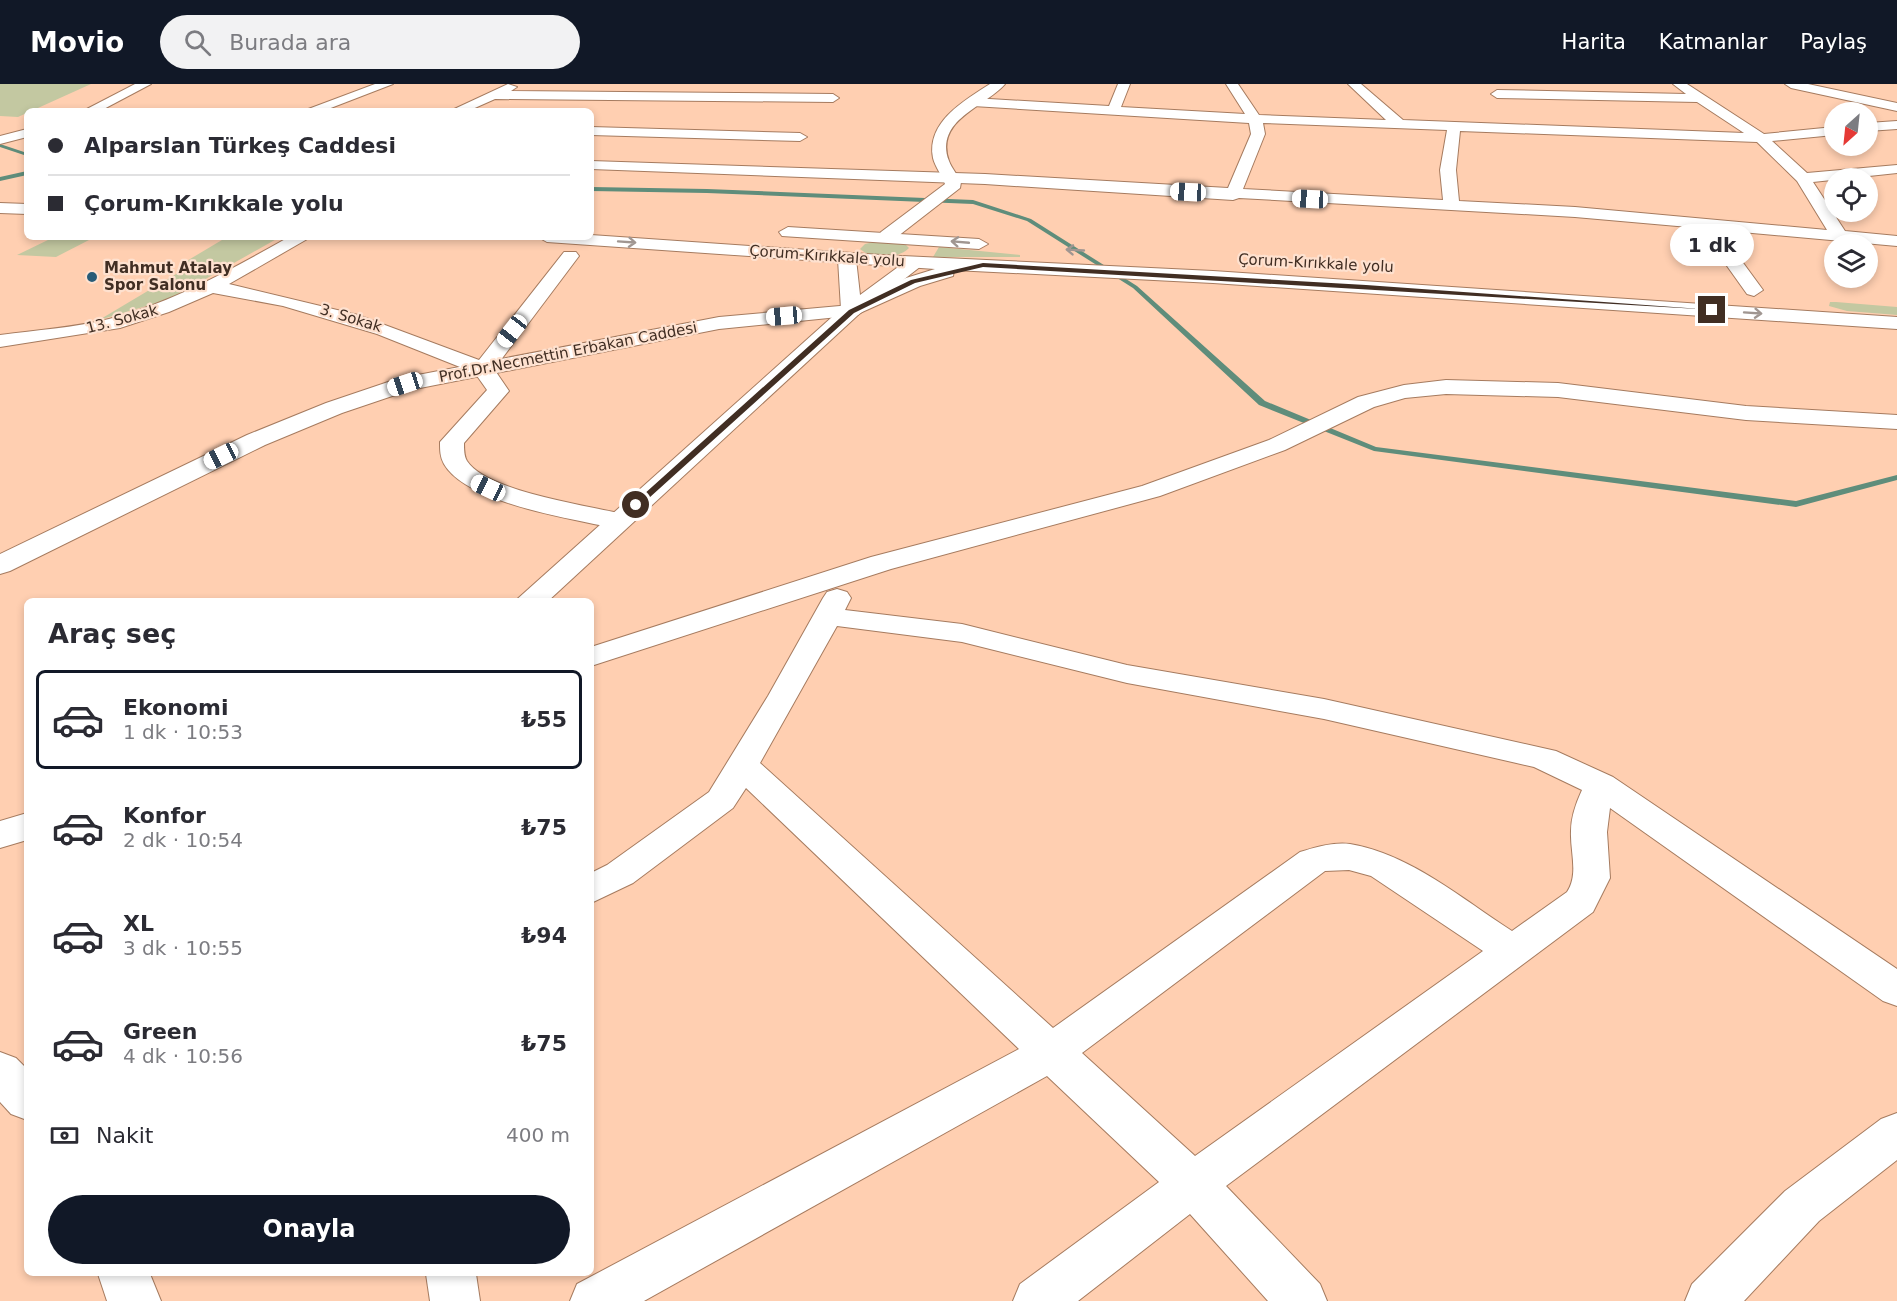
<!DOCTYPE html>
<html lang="tr">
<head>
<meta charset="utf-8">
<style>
	:root { --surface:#fff; --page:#f2f2f3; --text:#2b2b33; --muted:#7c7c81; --line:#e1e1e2; --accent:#111827 }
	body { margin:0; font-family:"DejaVu Sans",sans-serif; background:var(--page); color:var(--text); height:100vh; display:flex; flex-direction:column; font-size:22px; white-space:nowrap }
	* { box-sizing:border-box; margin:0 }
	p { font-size:20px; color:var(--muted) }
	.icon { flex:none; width:33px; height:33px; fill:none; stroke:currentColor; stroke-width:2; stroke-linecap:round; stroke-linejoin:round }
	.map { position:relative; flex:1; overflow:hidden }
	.panel { position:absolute; left:24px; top:514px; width:570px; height:678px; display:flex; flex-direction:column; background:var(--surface); border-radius:9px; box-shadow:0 3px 9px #0003 }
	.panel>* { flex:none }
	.hud { position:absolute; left:24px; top:24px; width:570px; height:132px; border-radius:9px; box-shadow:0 3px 9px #0003; display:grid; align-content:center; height:132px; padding:0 24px; background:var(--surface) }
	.needle { width:39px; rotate:207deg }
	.fabs { position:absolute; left:1824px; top:18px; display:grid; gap:12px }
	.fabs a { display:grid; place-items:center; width:54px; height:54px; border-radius:50%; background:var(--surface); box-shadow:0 3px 9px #0003; font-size:30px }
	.end { position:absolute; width:27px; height:27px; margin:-14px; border:8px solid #412e23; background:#fff; box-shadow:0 0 0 3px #fff }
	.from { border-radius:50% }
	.bubble { position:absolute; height:42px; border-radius:21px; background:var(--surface); box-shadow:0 3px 9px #0003; font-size:20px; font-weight:600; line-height:42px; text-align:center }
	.car { position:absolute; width:18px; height:36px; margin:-18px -9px; border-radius:8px; box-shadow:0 0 4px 2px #0007; background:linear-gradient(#fff 24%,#345 0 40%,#fff 0 76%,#345 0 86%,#fff 0) }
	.hud b { display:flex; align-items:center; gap:21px; height:57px; font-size:22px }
	.hud b+b { border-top:2px solid var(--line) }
	.hud i { width:15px; height:15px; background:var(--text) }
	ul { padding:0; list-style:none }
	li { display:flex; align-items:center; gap:18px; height:99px; margin:0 12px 9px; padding:0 12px; border:3px solid transparent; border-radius:9px }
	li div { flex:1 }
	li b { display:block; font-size:22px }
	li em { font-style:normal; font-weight:600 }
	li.current { border-color:var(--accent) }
	li>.icon { width:54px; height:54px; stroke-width:1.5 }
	h2 { padding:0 24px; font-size:27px; line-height:72px }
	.pay { display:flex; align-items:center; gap:15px; height:66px; padding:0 24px; font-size:22px }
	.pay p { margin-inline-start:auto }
	.button { display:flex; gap:12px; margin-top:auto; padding:12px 24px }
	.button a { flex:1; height:69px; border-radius:36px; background:var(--accent); color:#fff; font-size:24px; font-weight:600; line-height:69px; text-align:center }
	header { display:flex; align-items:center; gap:36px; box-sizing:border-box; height:84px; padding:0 30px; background:var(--accent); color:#fff }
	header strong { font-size:28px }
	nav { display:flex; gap:33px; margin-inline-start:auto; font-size:21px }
	.search { width:420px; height:54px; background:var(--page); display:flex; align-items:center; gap:15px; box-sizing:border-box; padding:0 21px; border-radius:33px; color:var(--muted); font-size:22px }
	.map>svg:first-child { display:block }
	.green { fill:#c3c8a1 }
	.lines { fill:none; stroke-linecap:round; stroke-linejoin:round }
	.stream { fill:#5f8d7b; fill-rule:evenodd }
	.minor-casing { stroke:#a67b5f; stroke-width:2 }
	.tertiary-casing { stroke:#a67b5f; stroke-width:2 }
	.secondary-casing { stroke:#a67b5f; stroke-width:2 }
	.trunk-casing { stroke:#a67b5f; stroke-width:2 }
	.minor { fill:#fff; fill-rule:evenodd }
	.tertiary { fill:#fff; fill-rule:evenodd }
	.secondary { fill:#fff; fill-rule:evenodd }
	.trunk { fill:#fff; fill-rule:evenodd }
	.oneway { stroke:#a09691 }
	.route { fill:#412e23 }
	.poi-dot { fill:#275c78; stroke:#fee1cf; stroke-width:2 }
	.labels { text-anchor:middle; stroke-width:4.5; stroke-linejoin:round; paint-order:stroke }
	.far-street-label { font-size:15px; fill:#412e23; stroke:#fee1cf }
	.far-poi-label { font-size:15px; font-weight:bold; fill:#412e23; stroke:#fee1cf; text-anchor:start }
</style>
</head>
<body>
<header>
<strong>Movio</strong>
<div class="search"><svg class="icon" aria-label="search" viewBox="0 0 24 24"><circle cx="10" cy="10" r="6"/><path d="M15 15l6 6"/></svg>Burada ara</div>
<nav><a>Harita</a><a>Katmanlar</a><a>Paylaş</a></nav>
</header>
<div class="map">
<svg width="1897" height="1217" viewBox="0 0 1897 1217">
	<rect width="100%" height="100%" fill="#ffcfb1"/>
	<g class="green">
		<path d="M0,0h91l-73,33 -18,-1z"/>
		<path d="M227,153h53l-110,62 -71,21 94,-56 -8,-2z"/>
		<path d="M50,155l39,1 -33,17 -39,-2z"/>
		<path d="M878,157l27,3 4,4c-10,11 -38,11 -49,1l5,-5z"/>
		<path d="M939,163l81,8v2h-87z"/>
		<path d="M1836,218l61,5v8l-50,-4 -18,-5 1,-4z"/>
	</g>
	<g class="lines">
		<g class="stream">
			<path d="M0,60l27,9v3l-27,-9z"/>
			<path d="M27,87v4l-27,6v-4z"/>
			<path d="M591,103l116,2 266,11 58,19 106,67 128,115 111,46 420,54 101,-26v5l-101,27 -422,-56 -115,-46 -126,-117 -106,-67 -54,-17 -266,-11 -116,-2z"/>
		</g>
		<defs>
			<g id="minor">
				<path d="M135,0h16l-51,27h-17z"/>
				<path d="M375,0h18l-70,27h-20z"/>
				<path d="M508,0l9,3 -6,4 322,3 6,4 -6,4 -338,-3 -27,12h-18z"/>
				<path d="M1118,0h12l-9,23 124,7 -19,-30h12l21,31 127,5 -38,-36h13l42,36 341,13 -47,-31 -200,-4 -6,-4 6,-4 189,4 -13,-10h14l77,50 70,-7v8l-62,6 35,32 90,-8v8l-84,9 32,49 52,5v10l-178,-16 44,60 -9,6 -7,-2 -47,-66 -125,-11 -336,-19 -6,2 -248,-16 -394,-15v-8l394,13 243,14 23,-54 -2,-11 -276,-17 -6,-4 6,-4 136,8zM1263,39l184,7 -7,40 3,30 -200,-11 22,-55zM1460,47l297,11 40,39 30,49 -252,-23 -116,-6 -3,-31z"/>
				<path d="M1785,0h23l89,19v8l-106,-23z"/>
				<path d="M1897,37v8l-29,2v-8z"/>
				<path d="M591,43l209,6 7,4 -7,4 -209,-6z"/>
				<path d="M27,45v8l-27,7v-8z"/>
				<path d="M289,153l20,1 -80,46 129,31 121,45 85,-108h12l3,4 -3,4 -82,109 15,22 -45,52c0,6 0,13 3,18 20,31 124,45 160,54l4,6 -4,6 -9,2c-43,-10 -151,-25 -174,-65 -4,-7 -4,-14 -4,-22l47,-52 -12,-17 -98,-39 -94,-28 -70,-13 -44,19 -49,16 -120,19v-12c36,-5 74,-7 109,-16 65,-17 123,-50 180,-82z"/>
				<path d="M1446,296l112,3 188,23 151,9v14l-151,-9 -188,-23 -112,-3 -41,4 -31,9 -89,43 -125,46 -269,73 -300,97v-19l280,-90 271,-71 127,-46 89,-43 46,-12z"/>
				<path d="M837,505l10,3 4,6 -6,12 117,14 165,41 197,34 232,52 57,26 284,192v37l-14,-5 -273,-193 -3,24 3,46 -17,34 -367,274 94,98 7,17h-59l-78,-87 -112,87h-65l7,-17 139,-102 -112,-106 -403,225h-74l7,-17 442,-235 -273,-261 -13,20 -100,75 -42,20v-30l16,-8 102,-73 59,-96 55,-98 4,-6zM837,542l125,16 165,41 197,36 210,48 48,23c-6,13 -11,27 -11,41 -1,21 8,43 -4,61l-55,39c-50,-32 -102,-77 -162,-87 -17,-2 -34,3 -50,8l-247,176 -293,-265zM1349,786l22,6 112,75 -288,205 -113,-103 243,-182z"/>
				<path d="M1897,1029v47l-78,61 -75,80h-59l7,-17 93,-93 96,-72z"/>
				<path d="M426,1190h50l4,27h-50z"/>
			</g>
			<g id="tertiary">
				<path d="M990,0h15c-20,23 -71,36 -56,77 3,8 9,14 12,21l-1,6 -67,52h-12l-3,-4 3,-4 64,-48c-3,-9 -10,-17 -12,-26 -7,-36 32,-58 57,-74z"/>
				<path d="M851,221l7,2 3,4 -3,4 -139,14 -309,61 -68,23 -77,32 -255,126 -10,3v-20l247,-119 79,-32 71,-24 322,-62z"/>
			</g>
			<g id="secondary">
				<path d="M847,169l9,6 4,36 49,-36h14l2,4 -67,52 -311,287h-33l327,-293 -3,-50z"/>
				<path d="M27,729v27l-27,8v-27z"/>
				<path d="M0,968l16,6 11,11v51l-16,-6 -11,-12z"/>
				<path d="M98,1190h52l11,27h-54z"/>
			</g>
			<g id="trunk">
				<path d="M0,119l27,1v10l-27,-1z"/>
				<path d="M788,143l191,12 9,5 -9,5 -197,-13 -3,-4z"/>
				<path d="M591,151l290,20 332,16 684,46v12l-684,-46 -259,-13 -1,6 -33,10 -69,31 -7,-2 -3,-4 3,-4 62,-29 29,-9 -388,-27 -9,-5h53z"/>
			</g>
		</defs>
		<use href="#minor" class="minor-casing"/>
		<use href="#tertiary" class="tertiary-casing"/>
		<use href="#secondary" class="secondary-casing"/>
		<use href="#trunk" class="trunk-casing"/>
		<use href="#minor" class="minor"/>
		<use href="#tertiary" class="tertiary"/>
		<use href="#secondary" class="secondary"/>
		<use href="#trunk" class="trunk"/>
	</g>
	<defs><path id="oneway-shaft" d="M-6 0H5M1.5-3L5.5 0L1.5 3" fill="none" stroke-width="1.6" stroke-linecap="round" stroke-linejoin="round" transform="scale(1.5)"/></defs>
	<g class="oneway">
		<use href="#oneway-shaft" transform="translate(627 158) rotate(4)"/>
		<use href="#oneway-shaft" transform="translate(960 158) rotate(-175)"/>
		<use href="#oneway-shaft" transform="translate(1075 166) rotate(-177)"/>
		<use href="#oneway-shaft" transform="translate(1753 229) rotate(4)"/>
	</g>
	<path class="route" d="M983,179l383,22 349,25 -732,-43 -68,16 -61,30 -215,194h-6v-3l216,-194 62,-30z"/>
	<circle class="poi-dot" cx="92" cy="193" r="6"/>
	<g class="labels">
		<g class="far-street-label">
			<text transform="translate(827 172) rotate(4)" y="5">Çorum-Kırıkkale yolu</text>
			<text transform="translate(1316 179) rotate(3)" y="5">Çorum-Kırıkkale yolu</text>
			<text transform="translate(351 234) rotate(17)" y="5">3. Sokak</text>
			<text transform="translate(122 235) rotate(-15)" y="5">13. Sokak</text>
			<text transform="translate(568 268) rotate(-11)" y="5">Prof.Dr.Necmettin Erbakan Caddesi</text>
		</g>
		<g class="far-poi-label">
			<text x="104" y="189">Mahmut Atalay<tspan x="104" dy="17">Spor Salonu</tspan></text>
		</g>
	</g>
</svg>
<div class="fabs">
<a><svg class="needle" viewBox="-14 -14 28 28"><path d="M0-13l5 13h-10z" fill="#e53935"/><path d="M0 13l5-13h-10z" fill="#7c7c81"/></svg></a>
<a><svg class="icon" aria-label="locate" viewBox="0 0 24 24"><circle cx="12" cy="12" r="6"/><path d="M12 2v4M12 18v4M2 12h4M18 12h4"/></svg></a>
<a><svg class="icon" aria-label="layers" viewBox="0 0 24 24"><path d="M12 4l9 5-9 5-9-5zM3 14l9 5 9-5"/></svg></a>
</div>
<i class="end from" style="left:636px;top:421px"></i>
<i class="end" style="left:1712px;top:226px"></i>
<div class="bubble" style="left:1670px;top:140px;width:84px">1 dk</div>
<i class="car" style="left:1188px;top:108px;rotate:273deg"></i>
<i class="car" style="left:1310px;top:115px;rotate:273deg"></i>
<i class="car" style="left:784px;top:232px;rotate:265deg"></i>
<i class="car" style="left:512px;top:247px;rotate:218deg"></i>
<i class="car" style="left:405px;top:300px;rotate:252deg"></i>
<i class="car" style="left:221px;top:372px;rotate:244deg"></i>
<i class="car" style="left:488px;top:404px;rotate:295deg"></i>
<div class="hud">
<b><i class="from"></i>Alparslan Türkeş Caddesi</b>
<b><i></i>Çorum-Kırıkkale yolu</b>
</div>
<section class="panel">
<h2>Araç seç</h2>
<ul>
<li class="current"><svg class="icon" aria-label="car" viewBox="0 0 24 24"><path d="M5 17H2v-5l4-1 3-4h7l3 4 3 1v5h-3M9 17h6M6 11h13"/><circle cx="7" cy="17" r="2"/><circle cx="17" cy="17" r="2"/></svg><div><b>Ekonomi</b><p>1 dk · 10:53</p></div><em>₺55</em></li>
<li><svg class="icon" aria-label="car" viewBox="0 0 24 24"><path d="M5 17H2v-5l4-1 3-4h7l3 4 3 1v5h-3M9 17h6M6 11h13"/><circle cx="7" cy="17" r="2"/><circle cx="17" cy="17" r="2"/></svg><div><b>Konfor</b><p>2 dk · 10:54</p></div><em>₺75</em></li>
<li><svg class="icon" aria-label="car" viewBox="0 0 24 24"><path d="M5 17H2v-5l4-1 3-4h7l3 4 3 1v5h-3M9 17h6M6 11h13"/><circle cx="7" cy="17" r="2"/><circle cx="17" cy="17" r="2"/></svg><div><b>XL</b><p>3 dk · 10:55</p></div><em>₺94</em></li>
<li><svg class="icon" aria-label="car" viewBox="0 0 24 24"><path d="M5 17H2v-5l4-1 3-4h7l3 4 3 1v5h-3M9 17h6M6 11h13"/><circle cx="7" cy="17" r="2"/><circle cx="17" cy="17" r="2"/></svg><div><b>Green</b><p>4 dk · 10:56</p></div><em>₺75</em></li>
</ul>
<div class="pay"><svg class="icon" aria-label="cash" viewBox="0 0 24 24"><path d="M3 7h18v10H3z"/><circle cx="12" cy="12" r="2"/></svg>Nakit<p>400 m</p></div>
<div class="button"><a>Onayla</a></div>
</section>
</div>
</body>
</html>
